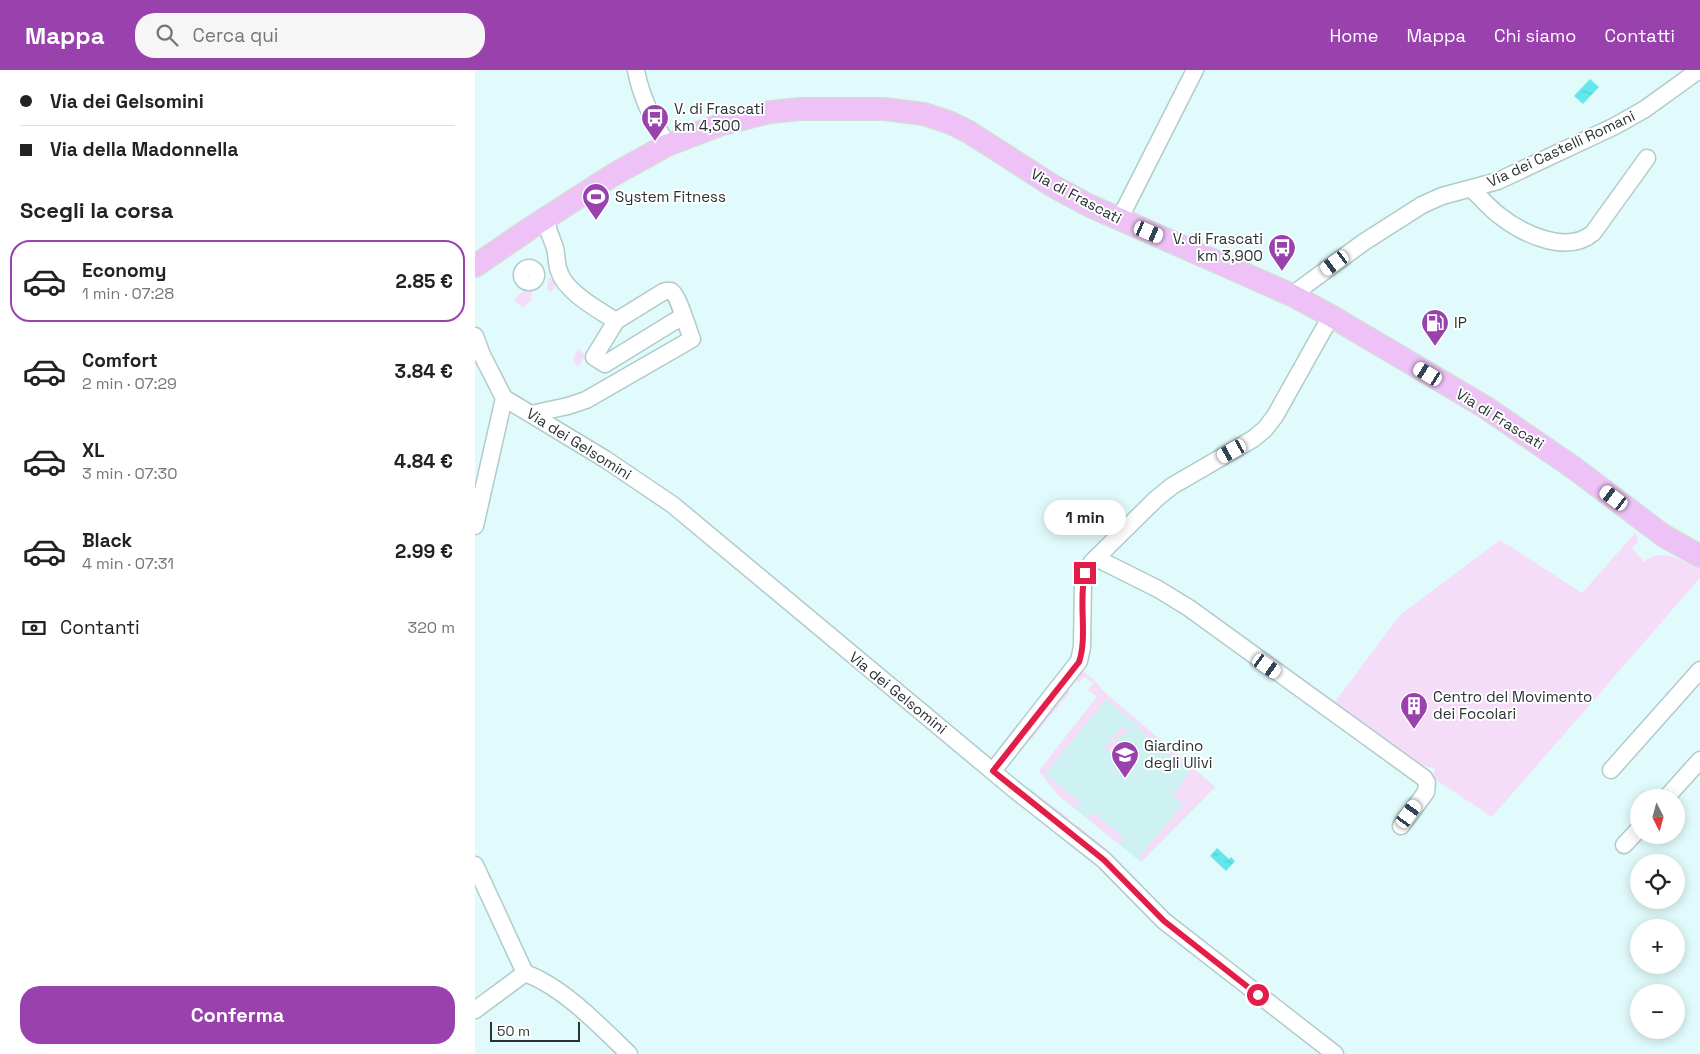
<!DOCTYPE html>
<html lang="it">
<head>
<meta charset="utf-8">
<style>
	:root { --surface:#fff; --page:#f6f6f6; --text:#222; --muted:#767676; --line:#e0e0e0; --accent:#9941ad }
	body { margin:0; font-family:"Space Grotesk",sans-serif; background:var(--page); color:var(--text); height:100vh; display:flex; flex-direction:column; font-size:19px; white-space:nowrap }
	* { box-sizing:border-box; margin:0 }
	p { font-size:16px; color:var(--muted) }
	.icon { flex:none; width:28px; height:28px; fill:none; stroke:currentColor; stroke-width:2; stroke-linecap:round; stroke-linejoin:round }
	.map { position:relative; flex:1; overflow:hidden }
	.details { display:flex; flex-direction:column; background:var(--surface); width:475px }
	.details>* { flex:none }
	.banner { display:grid; align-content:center; height:110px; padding:0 20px; background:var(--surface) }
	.needle { width:32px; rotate:174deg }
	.buttons { position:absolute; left:1155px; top:719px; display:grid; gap:10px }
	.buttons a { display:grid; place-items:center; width:55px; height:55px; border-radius:50%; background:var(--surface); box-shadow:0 2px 12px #0003; font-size:25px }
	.scale { position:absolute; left:15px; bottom:12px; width:90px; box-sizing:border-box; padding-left:5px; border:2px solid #293233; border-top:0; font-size:14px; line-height:18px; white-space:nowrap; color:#293233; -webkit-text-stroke:4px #fff; paint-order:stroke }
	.end { position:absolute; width:22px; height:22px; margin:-11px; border:6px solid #e11d48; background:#fff; box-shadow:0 0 0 2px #fff }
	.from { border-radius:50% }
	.bubble { position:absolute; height:35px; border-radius:18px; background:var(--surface); box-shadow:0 2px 12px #0003; font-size:16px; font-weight:700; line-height:35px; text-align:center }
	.car { position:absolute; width:15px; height:30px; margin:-15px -8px; border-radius:6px; box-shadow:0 0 4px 1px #0007; background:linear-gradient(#fff 24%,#345 0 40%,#fff 0 76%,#345 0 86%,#fff 0) }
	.banner b { display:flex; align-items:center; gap:18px; height:48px; font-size:19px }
	.banner b+b { border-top:1px solid var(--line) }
	.banner i { width:12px; height:12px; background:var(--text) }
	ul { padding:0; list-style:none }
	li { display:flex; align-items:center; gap:15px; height:82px; margin:0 10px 8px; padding:0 10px; border:2px solid transparent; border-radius:20px }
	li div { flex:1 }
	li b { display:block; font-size:19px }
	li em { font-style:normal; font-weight:700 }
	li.selected { border-color:var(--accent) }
	li>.icon { width:45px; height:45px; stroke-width:1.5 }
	h2 { padding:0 20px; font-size:22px; line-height:60px }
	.pay { display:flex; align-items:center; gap:12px; height:55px; padding:0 20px; font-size:19px }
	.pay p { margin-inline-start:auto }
	.action { display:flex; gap:10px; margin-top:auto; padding:10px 20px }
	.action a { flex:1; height:58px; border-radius:20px; background:var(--accent); color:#fff; font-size:20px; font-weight:700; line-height:58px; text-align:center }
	header { display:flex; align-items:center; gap:30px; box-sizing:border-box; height:70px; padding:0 25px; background:var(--accent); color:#fff }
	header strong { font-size:24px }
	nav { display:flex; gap:28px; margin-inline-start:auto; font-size:18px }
	.search { width:350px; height:45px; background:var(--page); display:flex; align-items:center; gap:12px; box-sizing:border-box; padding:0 18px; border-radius:20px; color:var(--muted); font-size:19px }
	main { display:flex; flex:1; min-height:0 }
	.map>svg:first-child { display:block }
	.built { fill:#cef1f2 }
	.green { fill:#f5ddfa }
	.water { fill:url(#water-ripples) }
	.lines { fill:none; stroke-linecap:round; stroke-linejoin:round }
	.minor-casing { stroke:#b1cacb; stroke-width:19 }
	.major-casing { stroke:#d8dada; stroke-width:24 }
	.minor { stroke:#fff; stroke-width:16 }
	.major { stroke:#eec2f7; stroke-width:21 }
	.route { stroke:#e11d48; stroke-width:6 }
	.labels { text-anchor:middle; stroke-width:4; stroke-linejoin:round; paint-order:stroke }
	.poi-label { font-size:15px; fill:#293233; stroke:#fff; text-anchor:start }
	.street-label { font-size:15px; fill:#293233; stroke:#fff }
</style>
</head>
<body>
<header>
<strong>Mappa</strong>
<div class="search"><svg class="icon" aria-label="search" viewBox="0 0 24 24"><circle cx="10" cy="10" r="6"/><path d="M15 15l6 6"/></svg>Cerca qui</div>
<nav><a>Home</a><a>Mappa</a><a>Chi siamo</a><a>Contatti</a></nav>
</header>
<main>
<section class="details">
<div class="banner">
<b><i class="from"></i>Via dei Gelsomini</b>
<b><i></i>Via della Madonnella</b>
</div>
<h2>Scegli la corsa</h2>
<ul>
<li class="selected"><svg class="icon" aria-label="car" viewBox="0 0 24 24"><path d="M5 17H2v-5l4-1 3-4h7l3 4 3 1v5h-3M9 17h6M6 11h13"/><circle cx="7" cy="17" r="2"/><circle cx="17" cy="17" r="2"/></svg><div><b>Economy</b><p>1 min · 07:28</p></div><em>2.85 €</em></li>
<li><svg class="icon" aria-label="car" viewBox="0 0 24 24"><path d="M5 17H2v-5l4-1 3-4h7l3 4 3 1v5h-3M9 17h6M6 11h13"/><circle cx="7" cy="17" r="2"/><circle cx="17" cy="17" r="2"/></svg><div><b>Comfort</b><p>2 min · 07:29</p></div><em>3.84 €</em></li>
<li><svg class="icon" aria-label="car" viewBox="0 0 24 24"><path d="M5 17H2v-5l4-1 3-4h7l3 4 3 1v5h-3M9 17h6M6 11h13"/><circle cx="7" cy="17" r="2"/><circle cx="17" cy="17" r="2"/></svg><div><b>XL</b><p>3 min · 07:30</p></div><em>4.84 €</em></li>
<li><svg class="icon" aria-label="car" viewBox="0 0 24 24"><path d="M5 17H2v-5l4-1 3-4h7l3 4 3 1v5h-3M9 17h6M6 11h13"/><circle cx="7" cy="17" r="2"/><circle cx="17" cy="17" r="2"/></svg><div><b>Black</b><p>4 min · 07:31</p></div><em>2.99 €</em></li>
</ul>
<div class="pay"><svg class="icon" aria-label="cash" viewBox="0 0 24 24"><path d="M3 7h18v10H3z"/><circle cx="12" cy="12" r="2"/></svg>Contanti<p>320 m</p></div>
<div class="action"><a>Conferma</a></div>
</section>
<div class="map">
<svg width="1225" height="984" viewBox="0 0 1225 984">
	<defs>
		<pattern id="water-ripples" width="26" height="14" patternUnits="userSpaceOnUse" patternTransform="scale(1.25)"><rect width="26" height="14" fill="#62e7ed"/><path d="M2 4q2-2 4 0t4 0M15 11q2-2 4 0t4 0" fill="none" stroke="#55c7cc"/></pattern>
	</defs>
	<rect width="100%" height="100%" fill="#e1fafb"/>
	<path class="built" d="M627,620l113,97 -74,75 -82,-66 -20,-25z"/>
	<g class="green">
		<path d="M73,207l10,4v2l-7,9 -4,-3z"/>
		<path d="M55,215l3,4 -2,12 -9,7 -8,-8z"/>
		<path d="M103,279l8,7 -8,11 -3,-3 -2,-5z"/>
		<path d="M1160,463l2,2 1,6 -6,7 12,14c18,-16 37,-1 56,7v9l-208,239 -59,-39 2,-10 -15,-3 -85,-63 65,-87 100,-75 82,53z"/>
		<path d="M603,601l3,2 2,-2 13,11 6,8 113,97 -74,75 -1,-6 43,-52 -10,-8 17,-25 -52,-43 1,-2 -33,-27 -61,75 36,29 -5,6 -17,-13 -20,-25 58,-74 -9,-7 5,-7 -9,-7 -5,7 -4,-5z"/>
		<path d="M591,619h3v4l-39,48 -4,-3z"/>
		<path d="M646,657l6,1 -1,8 -7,-1 -1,5 -2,-1 1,6 -3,1 1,2 -5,5 -6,-5 5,-5 2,1 -1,-4 4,-1 -2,-2 8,-7z"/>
		<path d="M553,719h2l39,29 -4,4z"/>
		<path d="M618,742l31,26 -5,6 -31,-25z"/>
		<path d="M602,755l34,28v3l-38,-28z"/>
	</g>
	<g class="water">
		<path d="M1115,9l9,8 -16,17 -9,-8z"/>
		<path d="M742,778l12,11 2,-2 4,4 -9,10 -16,-15z"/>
	</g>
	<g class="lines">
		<defs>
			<g id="minor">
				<path d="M161,0c5,28 18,51 31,75"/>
				<path d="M997,119c9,9 17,19 28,27 23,18 67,39 93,17l54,-75"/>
				<path d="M74,145c-4,14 2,20 6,33 2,7 1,16 4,23 6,21 40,39 57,50"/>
				<path d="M644,150l76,-150"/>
				<circle cx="54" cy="205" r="7"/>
				<path d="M817,225l72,-53 58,-37 20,-9 56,-15 117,-55 30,-17 54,-39"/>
				<path d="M0,266l7,19 22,43 101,61 68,46 342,285 89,70 60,61 171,133"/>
				<path d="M56,344l37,-8 18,-6 106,-61c-4,-9 -14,-45 -21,-48 -4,-1 -5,0 -8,1l-47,29 -22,36 11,7 78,-48"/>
				<path d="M0,456l29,-128"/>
				<path d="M621,488l62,31 31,19 235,170 3,5 -1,9 -25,34"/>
				<path d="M1136,700l89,-100"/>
				<path d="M518,701l86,-110 3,-14 1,-66 2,-8 7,-11 64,-63 16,-13 81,-47 12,-10 10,-13 56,-100"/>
				<path d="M1191,728l34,-38"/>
				<path d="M1149,775l15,-16"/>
				<path d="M0,795l50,108 -50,37"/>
				<path d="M50,903c38,14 74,52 104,81"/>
			</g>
			<path id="major" d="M0,196l54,-37 84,-54 54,-30 55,-21 48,-12 30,-3h84l40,5 27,9 18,9 84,54 35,19 204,90 39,21 154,91 89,61 90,68 36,20"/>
		</defs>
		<use href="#minor" class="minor-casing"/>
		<use href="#major" class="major-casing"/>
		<use href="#minor" class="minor"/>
		<use href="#major" class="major"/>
	</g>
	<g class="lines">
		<path class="route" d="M610,503c-7,28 3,63 -6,89l-86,109 111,89 60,61 94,74"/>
	</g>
	<defs>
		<symbol id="bus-pin" viewBox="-11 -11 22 30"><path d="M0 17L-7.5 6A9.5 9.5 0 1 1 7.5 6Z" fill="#9941ad" stroke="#fff"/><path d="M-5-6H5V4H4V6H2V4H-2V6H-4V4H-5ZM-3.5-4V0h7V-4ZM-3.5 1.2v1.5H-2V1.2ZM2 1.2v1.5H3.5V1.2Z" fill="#fff"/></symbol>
		<symbol id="stadium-pin" viewBox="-11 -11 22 30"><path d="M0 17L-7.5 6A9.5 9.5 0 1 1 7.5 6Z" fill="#9941ad" stroke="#fff"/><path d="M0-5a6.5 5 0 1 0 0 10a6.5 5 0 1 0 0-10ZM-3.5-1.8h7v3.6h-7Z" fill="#fff"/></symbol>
		<symbol id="fuel-pin" viewBox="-11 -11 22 30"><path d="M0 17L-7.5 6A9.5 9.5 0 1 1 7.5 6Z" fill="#9941ad" stroke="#fff"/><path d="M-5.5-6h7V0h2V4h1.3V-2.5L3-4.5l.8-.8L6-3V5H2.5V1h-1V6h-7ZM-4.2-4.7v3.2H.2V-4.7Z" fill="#fff"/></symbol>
		<symbol id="building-pin" viewBox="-11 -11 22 30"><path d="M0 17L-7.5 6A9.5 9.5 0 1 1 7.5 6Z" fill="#9941ad" stroke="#fff"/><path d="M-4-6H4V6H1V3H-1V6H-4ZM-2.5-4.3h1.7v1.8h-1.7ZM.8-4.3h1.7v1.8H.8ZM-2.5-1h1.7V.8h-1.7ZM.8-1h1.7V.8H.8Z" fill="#fff"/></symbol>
		<symbol id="school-pin" viewBox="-11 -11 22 30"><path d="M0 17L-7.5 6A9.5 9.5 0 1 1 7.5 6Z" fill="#9941ad" stroke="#fff"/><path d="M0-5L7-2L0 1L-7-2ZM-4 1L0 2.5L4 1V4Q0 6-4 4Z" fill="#fff"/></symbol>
	</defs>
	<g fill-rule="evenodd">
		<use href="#bus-pin" x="164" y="32" width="32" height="43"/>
		<use href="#stadium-pin" x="105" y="111" width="32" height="43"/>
		<use href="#bus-pin" x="791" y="162" width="32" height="43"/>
		<use href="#fuel-pin" x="944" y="237" width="32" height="43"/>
		<use href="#building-pin" x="923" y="620" width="32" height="43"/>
		<use href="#school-pin" x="634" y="669" width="32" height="43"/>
	</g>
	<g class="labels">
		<g class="poi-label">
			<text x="199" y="44">V. di Frascati<tspan x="199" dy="17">km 4,300</tspan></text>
			<text x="140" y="132">System Fitness</text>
			<text x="788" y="174" text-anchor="end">V. di Frascati<tspan x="788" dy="17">km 3,900</tspan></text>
			<text x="979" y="258">IP</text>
			<text x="958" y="632">Centro del Movimento<tspan x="958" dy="17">dei Focolari</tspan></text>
			<text x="669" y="681">Giardino<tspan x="669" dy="17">degli Ulivi</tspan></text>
		</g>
		<g class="street-label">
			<text transform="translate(1086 79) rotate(-25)" y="5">Via dei Castelli Romani</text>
			<text transform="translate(601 126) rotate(28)" y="5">Via di Frascati</text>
			<text transform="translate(1025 349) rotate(32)" y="5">Via di Frascati</text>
			<text transform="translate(104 374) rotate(32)" y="5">Via dei Gelsomini</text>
			<text transform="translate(423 623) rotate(39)" y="5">Via dei Gelsomini</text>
		</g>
	</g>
</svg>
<div class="buttons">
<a><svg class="needle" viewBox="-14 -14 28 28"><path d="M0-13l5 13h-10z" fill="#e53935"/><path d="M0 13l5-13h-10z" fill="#767676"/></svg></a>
<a><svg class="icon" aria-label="locate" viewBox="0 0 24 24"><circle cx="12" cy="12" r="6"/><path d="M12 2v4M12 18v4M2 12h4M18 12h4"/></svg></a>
<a>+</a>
<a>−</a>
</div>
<div class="scale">50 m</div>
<i class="end from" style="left:783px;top:925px"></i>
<i class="end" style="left:610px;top:503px"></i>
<div class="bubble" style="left:569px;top:430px;width:82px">1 min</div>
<i class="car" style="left:674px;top:162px;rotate:113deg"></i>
<i class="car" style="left:860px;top:193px;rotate:234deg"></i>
<i class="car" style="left:953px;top:304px;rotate:301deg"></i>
<i class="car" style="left:757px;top:381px;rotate:241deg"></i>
<i class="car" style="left:1139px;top:428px;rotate:307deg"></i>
<i class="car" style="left:792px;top:596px;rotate:125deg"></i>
<i class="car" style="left:934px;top:744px;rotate:36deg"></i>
</div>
</main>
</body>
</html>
